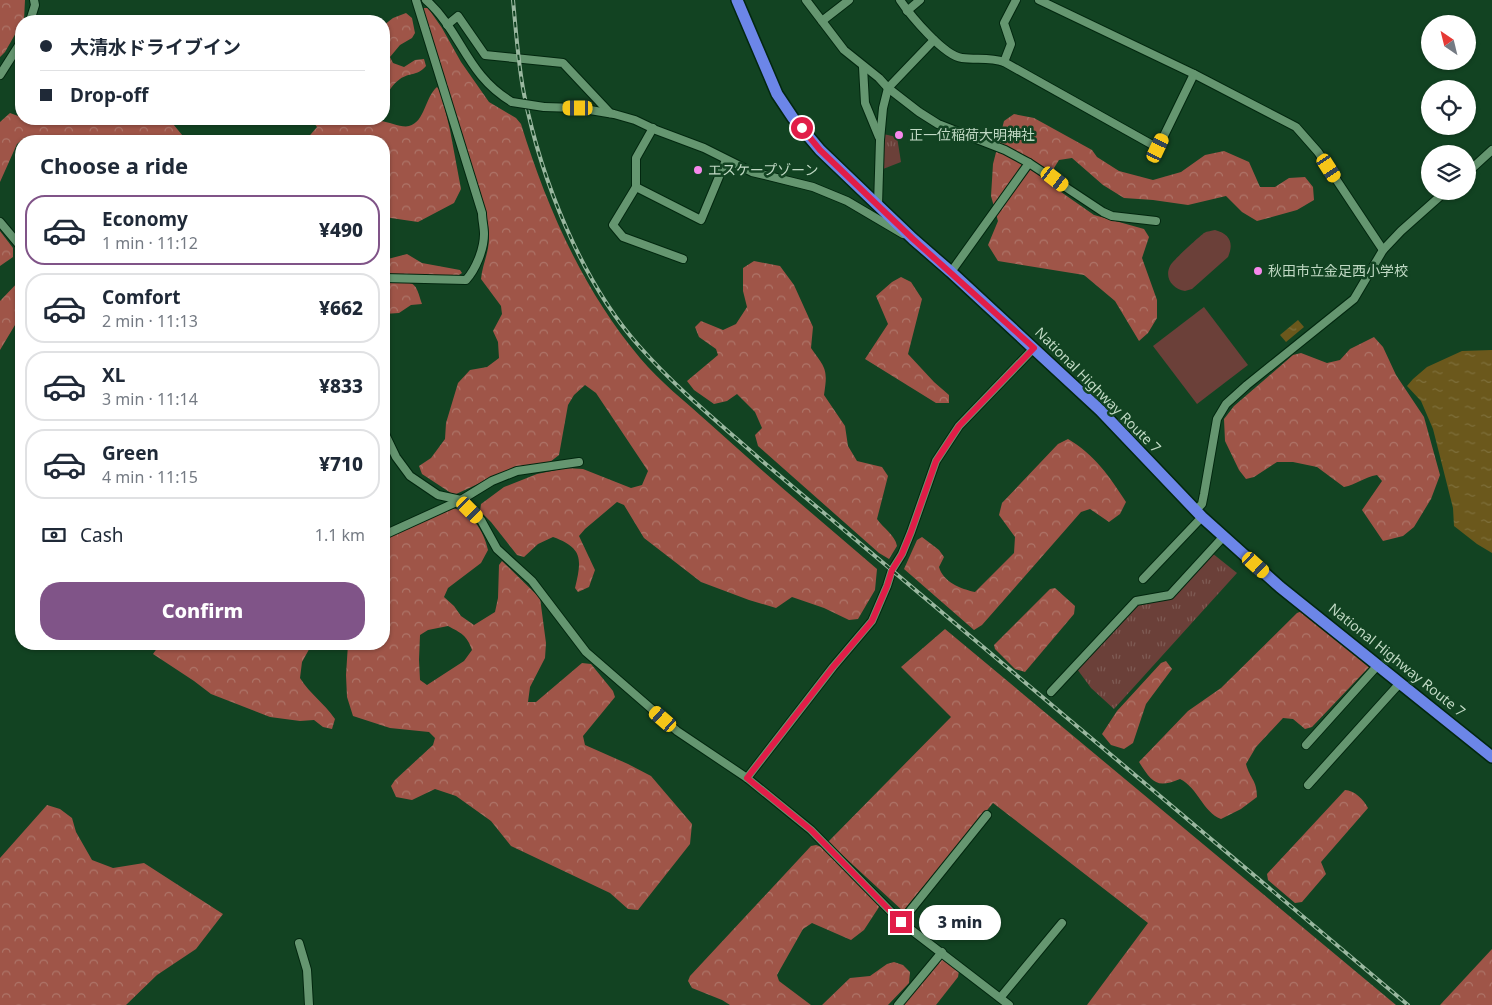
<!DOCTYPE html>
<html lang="en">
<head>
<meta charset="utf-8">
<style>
	:root { --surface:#fff; --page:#f2f2f3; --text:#1f2937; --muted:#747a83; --line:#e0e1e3; --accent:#805488 }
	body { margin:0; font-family:"Noto Sans","Noto Sans JP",sans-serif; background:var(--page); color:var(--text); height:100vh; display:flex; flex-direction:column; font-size:19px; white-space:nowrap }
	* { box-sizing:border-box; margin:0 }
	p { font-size:16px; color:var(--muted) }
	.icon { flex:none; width:28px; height:28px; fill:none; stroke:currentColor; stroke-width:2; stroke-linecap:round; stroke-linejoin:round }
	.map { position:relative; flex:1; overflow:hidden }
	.details { position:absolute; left:15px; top:135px; width:375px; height:515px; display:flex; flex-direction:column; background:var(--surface); border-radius:20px; box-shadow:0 1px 4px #0004 }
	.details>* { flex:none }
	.banner { position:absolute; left:15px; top:15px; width:375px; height:110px; border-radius:20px; box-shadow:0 1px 4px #0004; display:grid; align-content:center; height:110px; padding:0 25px; background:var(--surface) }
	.needle { width:32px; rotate:325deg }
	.fabs { position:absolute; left:1421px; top:15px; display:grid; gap:10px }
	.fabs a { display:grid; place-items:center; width:55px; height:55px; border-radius:50%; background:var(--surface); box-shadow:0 1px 4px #0004; font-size:25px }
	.end { position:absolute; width:22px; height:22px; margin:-11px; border:6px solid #e11d48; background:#fff; box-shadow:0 0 0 2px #fff }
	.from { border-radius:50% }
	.bubble { position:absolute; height:35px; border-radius:18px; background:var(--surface); box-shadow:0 1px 4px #0004; font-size:16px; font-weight:800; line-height:35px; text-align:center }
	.car { position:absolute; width:15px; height:30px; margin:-15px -8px; border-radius:6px; box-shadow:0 0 4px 1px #0007; background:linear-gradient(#f5c518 24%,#345 0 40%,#f5c518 0 76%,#345 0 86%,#f5c518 0) }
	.banner b { display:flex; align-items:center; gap:18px; height:48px; font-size:19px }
	.banner b+b { border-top:1px solid var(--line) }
	.banner i { width:12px; height:12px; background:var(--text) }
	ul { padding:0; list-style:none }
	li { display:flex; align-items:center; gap:15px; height:70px; margin:0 10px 8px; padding:0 15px; border:2px solid var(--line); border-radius:20px }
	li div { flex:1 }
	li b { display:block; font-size:19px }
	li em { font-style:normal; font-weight:800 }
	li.selected { border-color:var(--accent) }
	li>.icon { width:45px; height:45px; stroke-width:1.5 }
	h2 { padding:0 25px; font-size:22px; line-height:60px }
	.pay { display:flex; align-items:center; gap:12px; height:55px; padding:0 25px; font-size:19px }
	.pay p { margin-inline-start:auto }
	.action { display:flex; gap:10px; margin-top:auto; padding:10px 25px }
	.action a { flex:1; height:58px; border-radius:20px; background:var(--accent); color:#fff; font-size:20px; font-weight:800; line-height:58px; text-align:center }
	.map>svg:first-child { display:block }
	.grass { fill:url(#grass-tufts) }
	.forest { fill:url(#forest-crowns); fill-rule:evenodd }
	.pitch { fill:#6b4039 }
	.water { fill:url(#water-ripples) }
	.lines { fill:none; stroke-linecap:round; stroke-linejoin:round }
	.minor-casing { stroke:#02270f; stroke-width:10 }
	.highway-casing { stroke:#02270f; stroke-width:14 }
	.minor { stroke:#659670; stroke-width:8 }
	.highway { stroke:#6c86e8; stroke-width:11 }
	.rail-casing { stroke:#9ab8a0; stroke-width:4 }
	.rail { stroke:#124322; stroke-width:2; stroke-dasharray:5.5; stroke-linecap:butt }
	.minor-bridge-casing { stroke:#02270f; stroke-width:10; stroke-linecap:butt }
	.minor-bridge { stroke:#659670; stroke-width:8 }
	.route { stroke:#e11d48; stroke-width:6 }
	.poi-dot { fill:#f788ec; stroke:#124322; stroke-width:2 }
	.labels { text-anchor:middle; stroke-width:5; stroke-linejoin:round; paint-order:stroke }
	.poi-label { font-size:14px; fill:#c0d9c4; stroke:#124322; text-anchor:start }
	.street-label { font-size:14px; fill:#c0d9c4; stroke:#124322 }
</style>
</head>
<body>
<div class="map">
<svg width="1492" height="1005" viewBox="0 0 1492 1005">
	<defs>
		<pattern id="grass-tufts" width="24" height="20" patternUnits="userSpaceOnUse" patternTransform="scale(1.25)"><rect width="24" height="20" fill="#6b4039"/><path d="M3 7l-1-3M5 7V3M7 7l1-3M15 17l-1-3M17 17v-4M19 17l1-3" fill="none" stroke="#7e5b54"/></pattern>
		<pattern id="forest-crowns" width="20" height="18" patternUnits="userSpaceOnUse" patternTransform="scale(1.25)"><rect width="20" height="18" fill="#9f5548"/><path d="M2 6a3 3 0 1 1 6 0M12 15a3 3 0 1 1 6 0" fill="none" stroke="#ae7569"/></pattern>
		<pattern id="water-ripples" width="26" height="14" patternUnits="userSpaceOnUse" patternTransform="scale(1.25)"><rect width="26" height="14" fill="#6b581c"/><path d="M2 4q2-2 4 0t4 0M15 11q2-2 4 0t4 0" fill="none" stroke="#7e6f3b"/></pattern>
	</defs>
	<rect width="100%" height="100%" fill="#124322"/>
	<g class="grass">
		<path d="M883,134l14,3 4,25 -18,7z"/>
		<path d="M1212,553l25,20 -123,136 -23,-21 -14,-19 60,-65 33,-5z"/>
	</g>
	<g class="forest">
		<path d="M0,0h25l-1,20 -3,1v3l-16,28 -5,5z"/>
		<path d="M422,8h6l14,20 19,34 28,40 27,16 5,6c26,84 62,166 119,234 20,24 46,44 69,65 55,50 112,98 168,146l-2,21 -17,29 -9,1 -25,-12 -32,-11 -16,11 -27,-8 -48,-18 -57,-44 -20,-33 -7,-3 -32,27 -6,7 16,34 -6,17 -11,5 -3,-4c7,-29 8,-40 -22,-51l-15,7 -14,13 -7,-2 -26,-33 -11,-11 1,-7 23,-17 33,-13 29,-6 17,1 48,19 11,-3 6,-14 -52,-78 -11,-8 -11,10 -6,10 -9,50 -9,7 -35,5 -61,28 -32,-21 -3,-8 12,-8 14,-19 1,-16 12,-40 12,-13 17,-3 12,-9 -1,-16 -5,-11 9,-17 -1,-8 -20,-27c1,-11 5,-20 7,-31 3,-17 -2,-34 -6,-50z"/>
		<path d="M406,13l6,5 3,15 -3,5 -12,7 -10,12 3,6 11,4 11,-7 9,-1 2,7c-10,11 -16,6 -26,13 -7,5 -11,12 -16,19v-73l9,-7z"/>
		<path d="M437,87l4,5 9,38 11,59 -7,14 -36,19 -34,-5v-76h-79l12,-14 -6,-8h69l1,2c8,1 21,7 28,5 16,-4 16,-29 28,-39z"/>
		<path d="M10,113l11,4v2h148l18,22h-148l-5,-3 -8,-1 -9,7 -17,38v-60z"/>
		<path d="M1014,114l20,4 58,32 5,7 22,14 34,9 28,-8 24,-17 19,-4 25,11 11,25h15l14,-9 16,-1 8,10 1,13 -17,10 -40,11 -15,-9 -16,-16 -38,9 -35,-5 -29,-2 -21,-13 -31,-27 -13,2 -5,8 7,24 33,23 50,14 5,8 -7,21 15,42v18l-9,15 -9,8 -24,-40 -31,-26 -86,-14 -10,-16 10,-24 -7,-25 2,-32 11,-43z"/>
		<path d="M0,231l13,17v9l-13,9z"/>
		<path d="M407,254l15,9 38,7 2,3 -6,4h-72v-17z"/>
		<path d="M754,261l26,5 14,19 19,42 -2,21c15,21 17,21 13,47l21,31 3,20 9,15 25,6 6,9 -11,43c6,9 18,16 20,27l-8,13 -10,-6 -121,-107 -3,-11 7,-7 -7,-16 -18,-18 -10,7 -13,3 -20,-14 -7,-9 31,-26 -2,-6 -17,-12 -4,-10 6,-6 22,9 13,-6 11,-17 -4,-16v-23z"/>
		<path d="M901,277l10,5 11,17 -14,55 26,28 15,13v8h-13l-71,-44 23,-35 -12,-28 16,-14z"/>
		<path d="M21,279v40l-3,1 -18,30v-49z"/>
		<path d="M393,282c23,0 22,0 29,22l-11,1 -12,8 -15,1v-31z"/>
		<path d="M1374,337l9,10 13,28 28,42 16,58 -9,24 -17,28 -11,9 -20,5 -21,-31 20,-29 -5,-6c-13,2 -21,10 -33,12l-27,-20 -24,-5h-16l-23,15 -8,2 -7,-9 -14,-29 -1,-22 10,-13 59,-51 8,-2 26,10 13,-3 10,-11z"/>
		<path d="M1068,439c26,15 42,38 58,63l-6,12 -11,8 -19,-13 -9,3 -99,113 -8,5 -70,-61 13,-29 5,-3 17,13 5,7 -5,10c4,15 22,22 36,25l39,-39 1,-16 -16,-22 3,-12 56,-59z"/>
		<path d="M451,508c20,2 33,23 37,42l-7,13 -33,25 -4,9 10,9 7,10 13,9 21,-13 3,-14 1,-33 3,-4 38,37 6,45 -1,15 -15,29 -2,15h8l46,-39 9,1 22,27 2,6 -32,39 2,9 43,19 23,12 41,48 -2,20 -52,66 -10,-1 -18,-16 -99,-47 -20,-25 -35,-25 -21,-7 -23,11 -16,-3 -5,-11 4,-6 38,-35 2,-7 -6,-6 -39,-4 -37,-12 -6,-19 -1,-22 2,-31h36v-106zM448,626c13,7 19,9 24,24l-8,11 -37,24 -7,-5 -1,-20 1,-25 8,-5z"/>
		<path d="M1055,588l20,18 -1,8 -49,58 -10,-3 -20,-20 -1,-4 56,-56z"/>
		<path d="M1302,611l63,50 4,6 -57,60 -7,2 -12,-10 -10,-1 -27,29 -10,17c4,15 11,16 11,33l-16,12 -20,10c-18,-7 -23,-31 -41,-40 -24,10 -28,3 -41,-17l49,-51 33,-23 76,-75z"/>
		<path d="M945,629l451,376h-309l61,-82 -155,-120 -90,108 -75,-69 123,-125 -50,-50z"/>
		<path d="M160,644h152l-10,18 -2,16c10,16 24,25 35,41l-3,10 -9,-2 -9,-7 -14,1 -30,-4 -59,-23 -17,-13 -41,-27z"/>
		<path d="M1166,661l6,8 -26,35 -13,39 -9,6 -13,-4 -9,-11 15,-23 44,-48z"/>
		<path d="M1345,790c9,0 19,10 23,18l-47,54 5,12 -24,28 -7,1 -27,-23 -1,-6z"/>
		<path d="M47,805l13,4 12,9 4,14 16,28 21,8 31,-5 79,51 -27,35 -39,26 -31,30h-126v-147z"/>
		<path d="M816,845l6,2 57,56v4l-15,23 -13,10 -39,-17 -9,6 -26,46 2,6 32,24h-81l-8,-5 -30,-12 -4,-7 2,-5 121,-130z"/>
		<path d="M1492,949v56h-52z"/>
		<path d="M940,958h4l15,13 -1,6 -22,28h-36z"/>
		<path d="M894,962l9,3 7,7 -1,11 -21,22h-66l28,-27 20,-2 17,-12z"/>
	</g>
	<g class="pitch">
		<path d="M1215,230c15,4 19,13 13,27l-36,32 -7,2c-12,-2 -21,-13 -15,-25 2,-5 29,-29 34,-33 3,-2 8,-2 11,-3z"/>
		<path d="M1204,307l44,58 -51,39 -44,-58z"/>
	</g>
	<g class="water">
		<path d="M1298,320l6,7 -18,15 -6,-7z"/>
		<path d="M1492,350v203l-15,-9 -23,-18 -1,-18 -20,-79 -12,-28 -14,-15 6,-7 14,-12 35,-16z"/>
	</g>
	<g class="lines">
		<defs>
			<g id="minor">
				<path d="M426,0c36,32 40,75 86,102"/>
				<path d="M806,0l38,50 35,28 9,10 31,24 19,12 67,26 24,13 74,49 9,4 44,5"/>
				<path d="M900,0c10,15 44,56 62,58 14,2 28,-1 42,4l7,-18 -7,-21 12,-23"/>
				<path d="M1039,0l155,74 102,53 22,25 65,98"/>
				<path d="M907,11l13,-11"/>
				<path d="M30,21l5,-16 -1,-5"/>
				<path d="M822,21l27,-21"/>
				<path d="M447,25l11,-9 27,39 78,8 47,50"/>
				<path d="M1004,62l154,86 36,-74"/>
				<path d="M863,67l2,36 14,34"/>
				<path d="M0,75l21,-33"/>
				<path d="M544,107l34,1 36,6 21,6 21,10 48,18 48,24 61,15 34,14 56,33"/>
				<path d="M653,128l-17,30v29l-23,38 10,12 60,22"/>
				<path d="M1468,172l24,-22"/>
				<path d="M636,187l65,33 25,-60"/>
				<path d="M878,205l2,-65 3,-32 5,-20 46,-48"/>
				<path d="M0,222l21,25"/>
				<path d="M951,272l78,-109"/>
				<path d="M384,278l82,2c10,-11 18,-31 18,-46 0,-7 -2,-14 -2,-21l-66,-213"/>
				<path d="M384,432l12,25 14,19 28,19 23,5 20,20 16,29 35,32 54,71 91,79 70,47 64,52 90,92 108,83"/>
				<path d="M1196,510l6,-6 2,-10 13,-75 9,-15 21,-19 107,-86 29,-49 18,-19 45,-40"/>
				<path d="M384,535l77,-35 31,-19 25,-10 62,-9"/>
				<path d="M1143,579l59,-62"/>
				<path d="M1051,692l85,-91 34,-6 54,-59"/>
				<path d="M1306,745l72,-80"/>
				<path d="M747,778l86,-111 39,-46 15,-35 5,-16 10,-16 9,-22 25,-71 23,-35 75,-78"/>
				<path d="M1308,785l92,-102"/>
				<path d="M901,922l86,-107"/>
				<path d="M299,943l8,27 2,35"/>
				<path d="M1000,998l62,-75"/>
				<path d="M898,1005l44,-53"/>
			</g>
			<path id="highway" d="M737,0l40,94 16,24 27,32 93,89 38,33 149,138 102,107 78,70 212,170"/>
		</defs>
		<use href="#minor" class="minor-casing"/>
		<use href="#highway" class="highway-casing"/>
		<use href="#minor" class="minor"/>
		<use href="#highway" class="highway"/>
		<defs>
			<path id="rail" d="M513,0c3,31 5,63 11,94 17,85 57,187 115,252 37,42 80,77 122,114l647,545"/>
		</defs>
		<use href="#rail" class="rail-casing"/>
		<use href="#rail" class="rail"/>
		<defs>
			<path id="minor-bridge" d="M512,102l32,5"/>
		</defs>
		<use href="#minor-bridge" class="minor-bridge-casing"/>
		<use href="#minor-bridge" class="minor-bridge"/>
	</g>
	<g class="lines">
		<path class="route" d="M802,128l18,22 93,89 121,109 -75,78 -23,35 -25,71 -9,22 -10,16 -5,16 -15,35 -39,46 -86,111 64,52 90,92"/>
	</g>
	<g class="poi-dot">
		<circle cx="899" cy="135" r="5"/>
		<circle cx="698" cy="170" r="5"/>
		<circle cx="1258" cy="271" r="5"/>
	</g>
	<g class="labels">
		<g class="poi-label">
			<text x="909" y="140">正一位稲荷大明神社</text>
			<text x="708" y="175">エスケープゾーン</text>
			<text x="1268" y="276">秋田市立金足西小学校</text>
		</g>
		<g class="street-label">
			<text transform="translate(1098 390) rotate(45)" y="5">National Highway Route 7</text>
			<text transform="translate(1397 660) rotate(39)" y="5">National Highway Route 7</text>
		</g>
	</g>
</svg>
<div class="fabs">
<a><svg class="needle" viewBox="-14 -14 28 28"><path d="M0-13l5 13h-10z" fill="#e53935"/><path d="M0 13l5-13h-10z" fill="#747a83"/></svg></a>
<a><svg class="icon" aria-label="locate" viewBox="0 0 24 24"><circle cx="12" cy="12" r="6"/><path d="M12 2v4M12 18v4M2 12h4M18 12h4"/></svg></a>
<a><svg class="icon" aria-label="layers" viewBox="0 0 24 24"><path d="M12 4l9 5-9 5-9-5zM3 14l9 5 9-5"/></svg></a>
</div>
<i class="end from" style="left:802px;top:128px"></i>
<i class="end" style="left:901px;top:922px"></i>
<div class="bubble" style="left:919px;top:905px;width:82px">3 min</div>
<i class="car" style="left:578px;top:108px;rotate:270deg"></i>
<i class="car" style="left:1158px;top:148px;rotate:25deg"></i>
<i class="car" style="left:1329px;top:168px;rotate:147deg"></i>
<i class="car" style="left:1055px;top:179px;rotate:127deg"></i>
<i class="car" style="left:470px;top:510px;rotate:135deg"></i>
<i class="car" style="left:1256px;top:565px;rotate:132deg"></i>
<i class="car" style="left:663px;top:719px;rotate:311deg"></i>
<div class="banner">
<b><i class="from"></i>大清水ドライブイン</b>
<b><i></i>Drop-off</b>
</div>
<section class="details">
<h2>Choose a ride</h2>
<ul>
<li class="selected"><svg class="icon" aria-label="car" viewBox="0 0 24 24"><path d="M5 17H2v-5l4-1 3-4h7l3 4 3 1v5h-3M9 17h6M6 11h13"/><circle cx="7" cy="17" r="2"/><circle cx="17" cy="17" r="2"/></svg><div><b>Economy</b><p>1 min · 11:12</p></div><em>¥490</em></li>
<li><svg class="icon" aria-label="car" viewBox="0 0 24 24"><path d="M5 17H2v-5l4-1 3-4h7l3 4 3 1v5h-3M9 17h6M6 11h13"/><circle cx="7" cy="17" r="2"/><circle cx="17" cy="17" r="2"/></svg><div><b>Comfort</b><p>2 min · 11:13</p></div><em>¥662</em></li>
<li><svg class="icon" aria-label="car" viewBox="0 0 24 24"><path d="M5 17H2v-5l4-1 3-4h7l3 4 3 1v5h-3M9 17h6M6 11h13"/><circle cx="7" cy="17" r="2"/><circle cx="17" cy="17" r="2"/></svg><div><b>XL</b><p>3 min · 11:14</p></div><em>¥833</em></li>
<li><svg class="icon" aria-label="car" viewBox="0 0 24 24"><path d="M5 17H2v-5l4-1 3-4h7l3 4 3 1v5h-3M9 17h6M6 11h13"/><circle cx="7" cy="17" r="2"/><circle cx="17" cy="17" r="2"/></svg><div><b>Green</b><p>4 min · 11:15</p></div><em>¥710</em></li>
</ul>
<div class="pay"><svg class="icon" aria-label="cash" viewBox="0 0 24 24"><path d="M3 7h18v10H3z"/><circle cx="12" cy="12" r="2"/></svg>Cash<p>1.1 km</p></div>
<div class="action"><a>Confirm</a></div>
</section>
</div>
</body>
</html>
